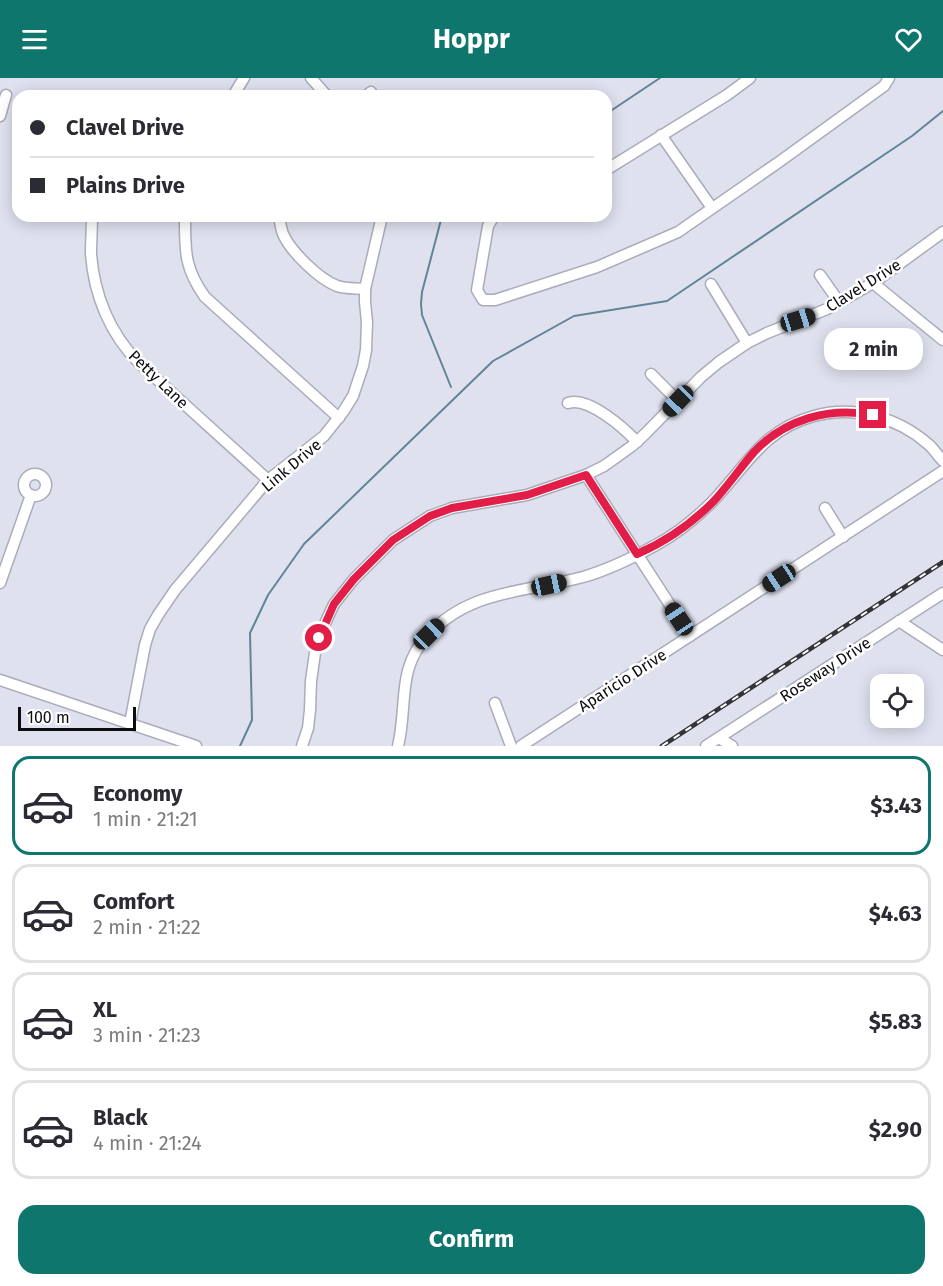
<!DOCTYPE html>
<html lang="en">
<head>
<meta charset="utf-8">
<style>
	:root { --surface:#fff; --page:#f2f2f3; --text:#2b2b33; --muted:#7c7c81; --line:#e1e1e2; --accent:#0f766e }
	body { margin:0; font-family:"Fira Sans",sans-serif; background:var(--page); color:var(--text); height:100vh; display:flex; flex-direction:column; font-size:22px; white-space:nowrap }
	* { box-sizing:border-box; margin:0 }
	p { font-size:20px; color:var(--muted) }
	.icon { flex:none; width:33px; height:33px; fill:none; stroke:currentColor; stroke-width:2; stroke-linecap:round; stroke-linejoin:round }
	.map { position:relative; height:668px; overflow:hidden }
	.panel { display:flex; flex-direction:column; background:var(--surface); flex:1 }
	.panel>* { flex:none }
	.guide { position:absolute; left:12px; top:12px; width:600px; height:132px; border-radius:18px; box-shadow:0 3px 15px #0003; display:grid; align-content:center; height:132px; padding:0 18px; background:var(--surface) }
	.buttons { position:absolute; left:870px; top:596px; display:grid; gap:12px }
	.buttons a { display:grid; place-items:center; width:54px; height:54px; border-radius:12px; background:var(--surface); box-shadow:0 3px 15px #0003; font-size:30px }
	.scale { position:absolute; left:18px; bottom:15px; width:118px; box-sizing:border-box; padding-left:6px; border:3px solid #0c0c11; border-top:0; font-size:16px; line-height:21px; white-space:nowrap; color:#0c0c11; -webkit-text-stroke:4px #fff; paint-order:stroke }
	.end { position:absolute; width:27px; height:27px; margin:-14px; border:8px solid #e11d48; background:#fff; box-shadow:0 0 0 3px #fff }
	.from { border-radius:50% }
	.bubble { position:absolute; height:42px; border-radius:18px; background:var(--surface); box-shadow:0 3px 15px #0003; font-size:20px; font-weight:700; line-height:42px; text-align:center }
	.car { position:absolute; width:18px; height:36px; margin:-18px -9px; border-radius:8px; box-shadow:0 0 4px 2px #0007; background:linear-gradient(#222 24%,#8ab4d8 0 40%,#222 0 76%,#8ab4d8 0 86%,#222 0) }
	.guide b { display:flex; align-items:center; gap:21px; height:57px; font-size:22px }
	.guide b+b { border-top:2px solid var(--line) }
	.guide i { width:15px; height:15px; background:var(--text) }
	ul { padding:10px 0 0; list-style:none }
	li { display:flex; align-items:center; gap:18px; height:99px; margin:0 12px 9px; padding:0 6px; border:3px solid var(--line); border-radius:18px }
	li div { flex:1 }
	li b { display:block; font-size:22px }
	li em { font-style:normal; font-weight:700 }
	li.current { border-color:var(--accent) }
	li>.icon { width:54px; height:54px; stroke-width:1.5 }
	.primary-button { display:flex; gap:12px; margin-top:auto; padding:12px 18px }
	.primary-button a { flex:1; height:69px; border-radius:18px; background:var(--accent); color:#fff; font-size:24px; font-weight:700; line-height:69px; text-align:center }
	header { display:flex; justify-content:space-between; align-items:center; height:78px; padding:0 18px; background:var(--accent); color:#fff; font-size:27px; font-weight:700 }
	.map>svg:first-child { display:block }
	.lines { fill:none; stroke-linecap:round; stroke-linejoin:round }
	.stream { stroke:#608597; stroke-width:2 }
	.minor-casing { stroke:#abacba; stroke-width:13 }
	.minor { stroke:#fff; stroke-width:10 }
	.rail-casing { stroke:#33333a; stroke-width:4.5 }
	.rail { stroke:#fff; stroke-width:2; stroke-dasharray:7; stroke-linecap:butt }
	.route { stroke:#e11d48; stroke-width:8 }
	.labels { text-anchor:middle; stroke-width:5; stroke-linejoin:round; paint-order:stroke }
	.street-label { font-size:16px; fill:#0c0c11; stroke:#fff }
</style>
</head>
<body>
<header><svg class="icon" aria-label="menu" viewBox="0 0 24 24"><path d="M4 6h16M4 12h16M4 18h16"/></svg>Hoppr<svg class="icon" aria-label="heart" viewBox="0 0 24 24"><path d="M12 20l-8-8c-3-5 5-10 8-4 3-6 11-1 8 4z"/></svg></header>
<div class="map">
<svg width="943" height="668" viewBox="0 0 943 668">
	<rect width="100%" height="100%" fill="#dfe1ef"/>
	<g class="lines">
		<g class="stream">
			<path d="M606,36l54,-36"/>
			<path d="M442,138l-20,76 -1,12 1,11 29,72"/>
			<path d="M240,668l12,-26 -2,-87 18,-38 36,-51 189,-183 81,-45 93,-15 245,-165 31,-25"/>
		</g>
		<defs>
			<g id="minor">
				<path d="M311,0l16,18"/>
				<path d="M233,18l11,-18"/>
				<path d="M366,18l5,-4"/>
				<path d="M0,38l6,-21"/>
				<path d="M661,57l51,73"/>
				<path d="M606,92l121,-75 23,-17"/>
				<path d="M92,138c0,12 -1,25 -1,38 3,41 19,80 48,109l129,117"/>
				<path d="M185,138c0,34 -1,52 20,81l134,121"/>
				<path d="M279,138c1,6 2,13 4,18 8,18 36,45 54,52 9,3 19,2 28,3"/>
				<path d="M494,138l-6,10 -11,64 6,10h12l102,-33 81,-35 101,-70 105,-76 5,-8"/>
				<path d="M820,197l19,27"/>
				<path d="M873,205l70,57"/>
				<path d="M711,206l36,59"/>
				<path d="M651,296l27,27"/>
				<path d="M568,325c20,-7 56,25 69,39"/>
				<circle cx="35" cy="407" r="11"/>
				<path d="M586,397l104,161"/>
				<path d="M825,430l18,29"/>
				<path d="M0,505l31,-88"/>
				<path d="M899,543l44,29"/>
				<path d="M0,602l196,66"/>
				<path d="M495,625l16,43"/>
				<path d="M130,645l15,-78 5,-16 8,-14 17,-25 93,-110 56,-44 19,-24 10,-16 10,-30 3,-16 1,-28 -2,-20v-13l17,-73"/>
				<path d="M719,660l13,8"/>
				<path d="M302,668l6,-18 2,-18 1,-29 4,-28 4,-15 8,-19 7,-15 20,-25 39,-39 37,-24 22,-8 75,-13 59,-20 18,-9 28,-20 13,-12 56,-57 18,-15 28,-19 20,-10 60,-24 46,-26 70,-51"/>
				<path d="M398,668c10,-41 -2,-77 30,-111 42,-46 100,-43 155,-58 21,-6 51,-20 71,-31 21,-11 41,-27 58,-44 34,-35 50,-72 102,-86 40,-11 83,1 114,28 6,5 10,12 15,17"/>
				<path d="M521,668l422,-275"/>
				<path d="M706,668l237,-153"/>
			</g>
		</defs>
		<use href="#minor" class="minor-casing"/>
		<use href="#minor" class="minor"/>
		<defs>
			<path id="rail" d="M662,668l281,-184"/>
		</defs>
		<use href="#rail" class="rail-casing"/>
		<use href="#rail" class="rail"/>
	</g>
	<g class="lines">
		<path class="route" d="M319,560l15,-34 20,-25 39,-39 37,-24 22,-8 75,-13 59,-20 51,79c28,-12 54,-30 76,-52 15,-16 27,-34 41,-50 31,-33 75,-45 119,-37"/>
	</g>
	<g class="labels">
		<g class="street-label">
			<text transform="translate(863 207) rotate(-32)" y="6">Clavel Drive</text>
			<text transform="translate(159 301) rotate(44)" y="6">Petty Lane</text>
			<text transform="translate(291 387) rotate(-40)" y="6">Link Drive</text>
			<text transform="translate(825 591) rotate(-33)" y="6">Roseway Drive</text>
			<text transform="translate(622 602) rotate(-33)" y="6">Aparicio Drive</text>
		</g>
	</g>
</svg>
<div class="buttons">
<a><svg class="icon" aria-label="locate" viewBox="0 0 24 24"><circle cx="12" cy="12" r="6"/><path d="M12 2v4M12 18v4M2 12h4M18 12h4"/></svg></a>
</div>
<div class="scale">100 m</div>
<i class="end from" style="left:319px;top:560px"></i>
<i class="end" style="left:873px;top:337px"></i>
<div class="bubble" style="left:824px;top:250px;width:99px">2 min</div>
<i class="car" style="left:798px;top:242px;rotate:73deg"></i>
<i class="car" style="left:678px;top:323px;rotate:224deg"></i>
<i class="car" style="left:779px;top:500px;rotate:237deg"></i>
<i class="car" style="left:549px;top:507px;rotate:78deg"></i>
<i class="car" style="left:679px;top:541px;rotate:326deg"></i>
<i class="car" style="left:429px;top:556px;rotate:46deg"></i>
<div class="guide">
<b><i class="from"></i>Clavel Drive</b>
<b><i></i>Plains Drive</b>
</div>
</div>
<section class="panel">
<ul>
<li class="current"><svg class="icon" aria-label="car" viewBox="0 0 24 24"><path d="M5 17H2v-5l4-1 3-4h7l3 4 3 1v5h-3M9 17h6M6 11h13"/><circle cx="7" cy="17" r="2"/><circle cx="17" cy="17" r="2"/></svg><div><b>Economy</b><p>1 min · 21:21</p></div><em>$3.43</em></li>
<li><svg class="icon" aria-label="car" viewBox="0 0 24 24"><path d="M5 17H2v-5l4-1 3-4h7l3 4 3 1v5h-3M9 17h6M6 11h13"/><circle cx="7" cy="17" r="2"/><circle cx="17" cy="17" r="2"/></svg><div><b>Comfort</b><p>2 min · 21:22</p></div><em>$4.63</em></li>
<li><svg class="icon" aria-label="car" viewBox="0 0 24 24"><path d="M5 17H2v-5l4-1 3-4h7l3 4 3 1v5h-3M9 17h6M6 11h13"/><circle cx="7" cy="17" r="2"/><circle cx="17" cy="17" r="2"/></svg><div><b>XL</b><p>3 min · 21:23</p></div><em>$5.83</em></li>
<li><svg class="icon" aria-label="car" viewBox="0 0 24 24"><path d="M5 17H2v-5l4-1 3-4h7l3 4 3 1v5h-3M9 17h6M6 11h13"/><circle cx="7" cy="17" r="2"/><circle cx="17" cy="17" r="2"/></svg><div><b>Black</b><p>4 min · 21:24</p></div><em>$2.90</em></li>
</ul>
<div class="primary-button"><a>Confirm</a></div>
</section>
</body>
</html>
